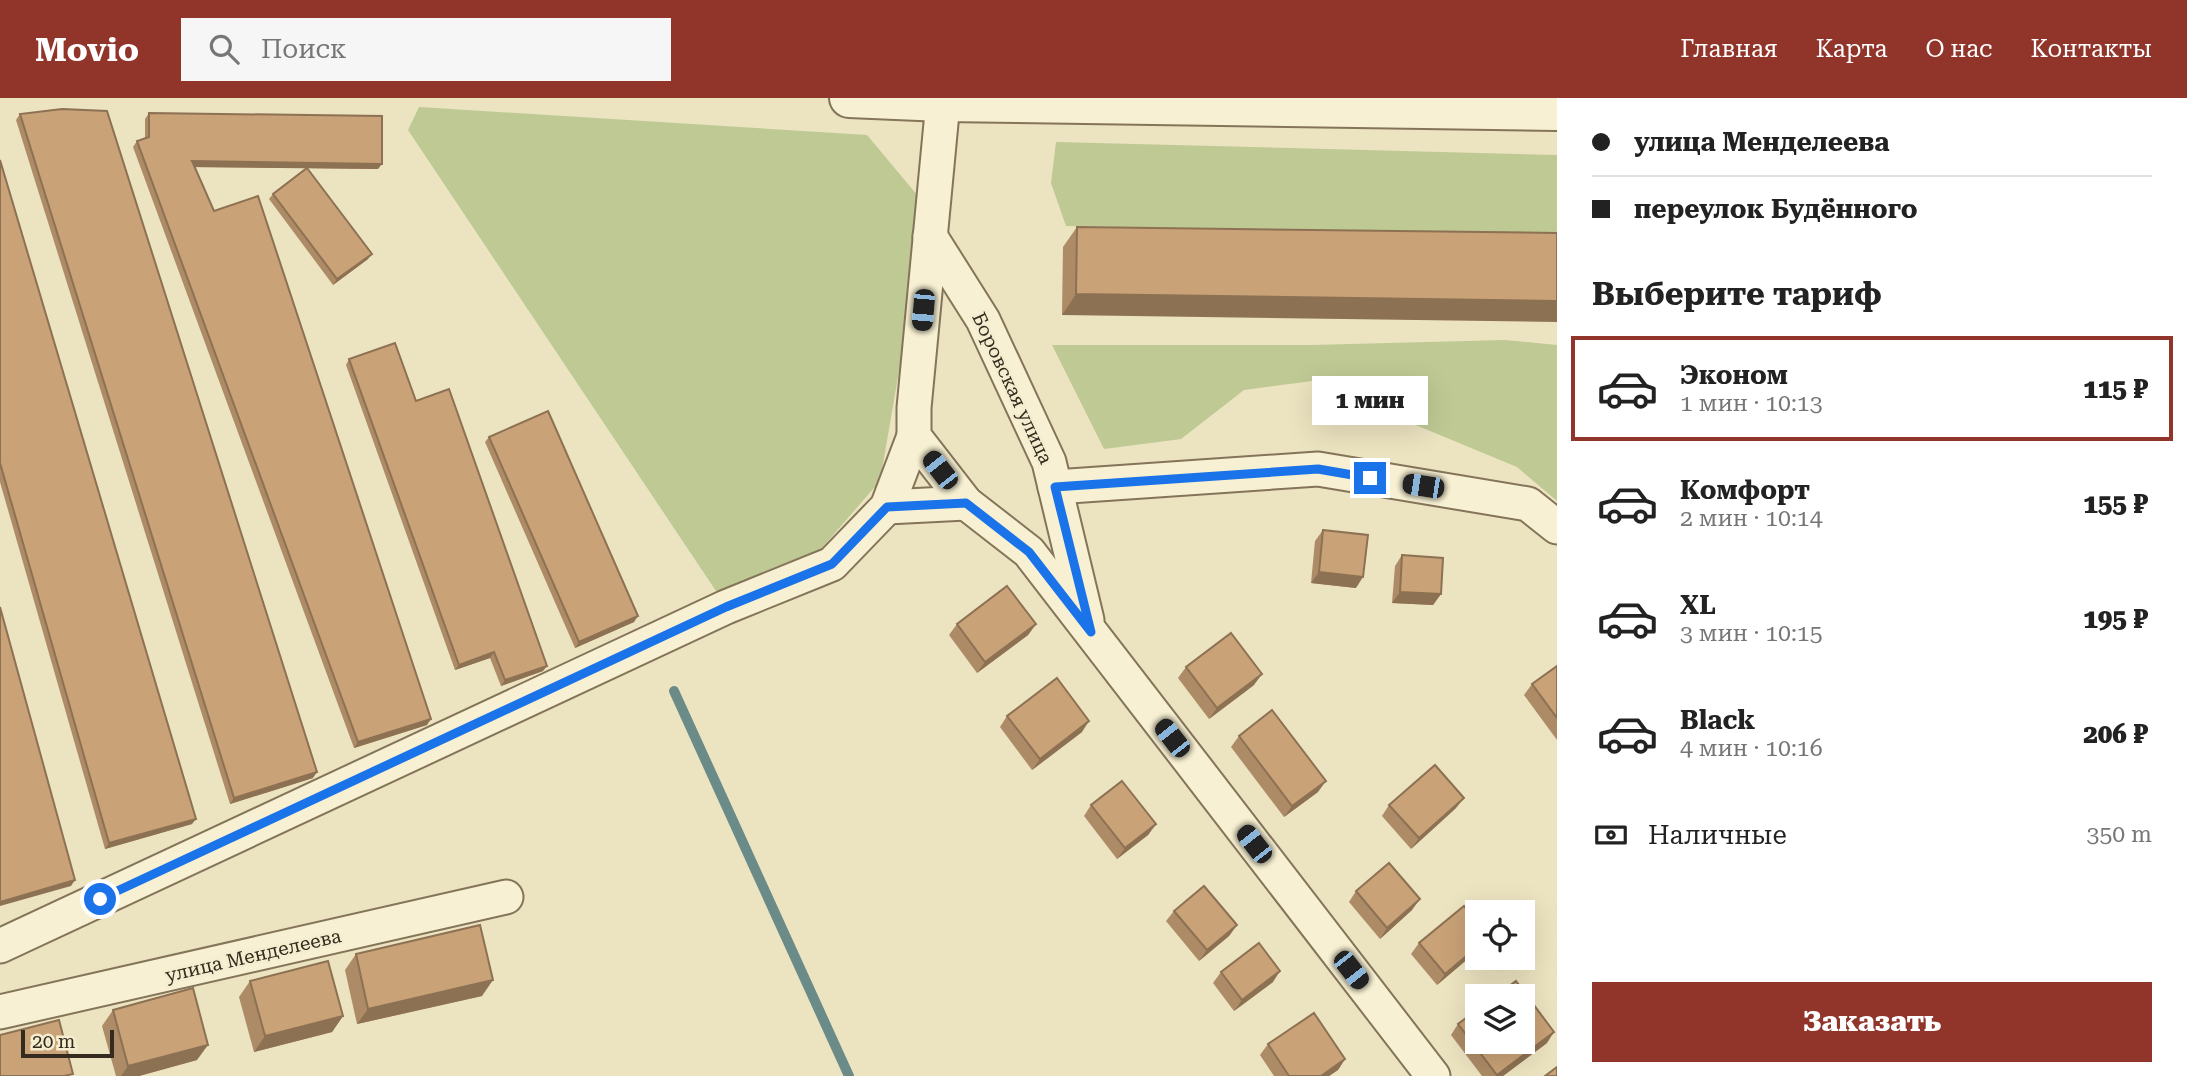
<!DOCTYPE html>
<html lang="ru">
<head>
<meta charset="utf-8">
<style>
	:root { --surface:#fff; --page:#f6f6f6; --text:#222; --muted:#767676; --line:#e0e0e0; --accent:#91352b }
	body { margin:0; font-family:"Roboto Serif",serif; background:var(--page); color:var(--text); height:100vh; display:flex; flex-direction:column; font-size:26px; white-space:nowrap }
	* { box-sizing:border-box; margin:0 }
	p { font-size:23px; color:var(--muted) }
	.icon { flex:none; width:38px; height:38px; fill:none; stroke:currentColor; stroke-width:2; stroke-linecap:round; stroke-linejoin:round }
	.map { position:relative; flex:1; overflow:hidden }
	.side { display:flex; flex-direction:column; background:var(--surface); width:630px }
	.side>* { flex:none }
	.guide { display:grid; align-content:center; height:154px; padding:0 35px; background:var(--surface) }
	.fabs { position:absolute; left:1465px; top:802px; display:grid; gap:14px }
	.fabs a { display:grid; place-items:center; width:70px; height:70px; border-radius:0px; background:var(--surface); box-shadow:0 7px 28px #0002; font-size:35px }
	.scale { position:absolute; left:21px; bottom:18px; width:93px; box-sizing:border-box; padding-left:7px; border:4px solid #342a1d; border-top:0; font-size:19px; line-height:24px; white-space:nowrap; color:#342a1d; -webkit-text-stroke:5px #f4edcf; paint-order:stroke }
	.end { position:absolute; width:32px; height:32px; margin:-16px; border:9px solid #1a73e8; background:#fff; box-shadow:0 0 0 4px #fff }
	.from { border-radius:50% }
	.bubble { position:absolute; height:49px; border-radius:0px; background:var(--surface); box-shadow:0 7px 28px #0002; font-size:23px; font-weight:800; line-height:49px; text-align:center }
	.car { position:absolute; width:21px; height:42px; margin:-21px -10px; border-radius:9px; box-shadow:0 0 5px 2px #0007; background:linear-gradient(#222 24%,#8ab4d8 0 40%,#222 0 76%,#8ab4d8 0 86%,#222 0) }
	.guide b { display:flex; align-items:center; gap:24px; height:66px; font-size:26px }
	.guide b+b { border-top:2px solid var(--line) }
	.guide i { width:18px; height:18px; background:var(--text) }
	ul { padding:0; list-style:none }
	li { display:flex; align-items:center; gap:21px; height:105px; margin:0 14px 10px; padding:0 21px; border:4px solid transparent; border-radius:0px }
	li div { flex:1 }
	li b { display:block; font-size:26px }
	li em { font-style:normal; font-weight:800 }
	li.current { border-color:var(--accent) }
	li>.icon { width:63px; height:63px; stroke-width:1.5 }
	h2 { padding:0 35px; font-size:32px; line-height:84px }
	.pay { display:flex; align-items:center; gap:18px; height:77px; padding:0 35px; font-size:26px }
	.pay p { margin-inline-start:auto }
	.button { display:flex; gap:14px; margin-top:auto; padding:14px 35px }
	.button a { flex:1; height:80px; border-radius:0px; background:var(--accent); color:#fff; font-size:28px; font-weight:800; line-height:80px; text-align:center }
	header { display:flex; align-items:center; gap:42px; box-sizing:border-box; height:98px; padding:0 35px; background:var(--accent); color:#fff }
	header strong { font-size:33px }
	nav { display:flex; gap:38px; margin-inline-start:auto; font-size:24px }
	.search { width:490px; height:63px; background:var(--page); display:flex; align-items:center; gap:18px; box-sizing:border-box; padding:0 24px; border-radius:0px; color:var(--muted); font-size:26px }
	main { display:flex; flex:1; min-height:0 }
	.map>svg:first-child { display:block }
	.green { fill:#bec994 }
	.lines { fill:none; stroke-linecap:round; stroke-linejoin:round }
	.stream { stroke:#6a8b87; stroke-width:10 }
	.minor-casing { stroke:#847459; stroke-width:37 }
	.tertiary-casing { stroke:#847459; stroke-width:42 }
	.minor { stroke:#f7f0d2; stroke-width:33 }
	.tertiary { stroke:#f7f0d2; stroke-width:38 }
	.wall { fill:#ad8b66 }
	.shaded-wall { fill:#8d7153 }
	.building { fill:#c9a277; stroke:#8d7153; stroke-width:2 }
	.route { stroke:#1a73e8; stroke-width:9 }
	.labels { text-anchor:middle; stroke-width:5; stroke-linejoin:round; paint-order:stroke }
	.street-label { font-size:19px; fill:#342a1d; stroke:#f4edcf }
</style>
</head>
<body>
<header>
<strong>Movio</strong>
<div class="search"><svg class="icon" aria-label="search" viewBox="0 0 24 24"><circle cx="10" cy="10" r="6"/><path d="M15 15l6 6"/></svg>Поиск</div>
<nav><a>Главная</a><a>Карта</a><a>О нас</a><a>Контакты</a></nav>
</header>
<main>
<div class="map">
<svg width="1557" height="978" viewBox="0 0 1557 978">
	<rect width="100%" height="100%" fill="#ece3c0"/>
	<g class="green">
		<path d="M419,9l448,28 51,61 -11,129 -27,156 -59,68 -79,32 -24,13 -310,-464z"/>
		<path d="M1056,44l501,13v81l-491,-10 -15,-43z"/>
		<path d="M1505,242l52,5v156l-40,-34 -111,-46 -86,-41 -76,10 -63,49 -77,10 -52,-104h259z"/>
	</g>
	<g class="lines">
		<path class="stream" d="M674,593l175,385"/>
		<defs>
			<g id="minor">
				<path d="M943,4l-29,306v28l52,67 63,49 404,524"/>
				<path d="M930,138l53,84 66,142 38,158"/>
				<path d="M1055,389l263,-18 210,35 29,23"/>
				<path d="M887,409l79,-4"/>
				<path d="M0,848l726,-339 106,-43 55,-57 27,-71"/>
				<path d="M0,914l506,-115"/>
			</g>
			<path id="tertiary" d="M849,0l94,4 614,9"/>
		</defs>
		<use href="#minor" class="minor-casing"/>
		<use href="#tertiary" class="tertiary-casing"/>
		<use href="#minor" class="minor"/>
		<use href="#tertiary" class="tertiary"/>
	</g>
	<g class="wall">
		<path d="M149,15l229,56 -71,-1 61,91 -35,26 -64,-86 4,-5 34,-26 -112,-1 232,558 -73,23 -221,-601 4,-6 8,-3v-19z"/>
		<path d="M20,16l293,664 -83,26 -214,-684z"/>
		<path d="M0,62l192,664 -87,25 -105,-367z"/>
		<path d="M1077,129l480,6 -495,82 1,-68z"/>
		<path d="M349,261l67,42 127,270 -42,15 -11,-28 -35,12 -109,-305z"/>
		<path d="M489,339l145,185 -59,26 -90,-206z"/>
		<path d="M1323,432l33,58 -45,-5 4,-42z"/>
		<path d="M1402,457l39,39 -8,11 -41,-2 3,-37z"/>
		<path d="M957,526h79l-8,11 -51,38 -28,-38z"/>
		<path d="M1557,568v74l-33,-45 8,-11z"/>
		<path d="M1186,569l68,18 -45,34 -31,-41z"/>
		<path d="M1007,618l75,16 -50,38 -32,-43z"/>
		<path d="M1239,638l79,56 -34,25 -53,-70z"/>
		<path d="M1091,707l65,19 -8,11 -31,24 -33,-43z"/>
		<path d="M1389,707l67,3 -45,41 -29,-33z"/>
		<path d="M1356,793l56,19 -32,29 -31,-37z"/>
		<path d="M1174,813l63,14 -8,11 -30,25 -33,-40z"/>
		<path d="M1419,845l58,8 -40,34 -26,-31z"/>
		<path d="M356,856l126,42 -125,28 -12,-54z"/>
		<path d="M1221,874l52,10 -39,29 -21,-28z"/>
		<path d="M250,883l93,35 -11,16 -78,20 -15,-55z"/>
		<path d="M113,912l84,50 -58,16h-23l-14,-50z"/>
		<path d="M1458,926l89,19 -44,33h-21l-31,-41z"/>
		<path d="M1268,946l77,15 -7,11 -9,6h-55l-14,-21z"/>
	</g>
	<g class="shaded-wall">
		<path d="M192,63l190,3 -4,5 -190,-2z"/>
		<path d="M372,156l-4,5 -35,26 4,-6z"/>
		<path d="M1076,196l481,7v21l-495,-7z"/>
		<path d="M1319,474l44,5 -7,11 -45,-5z"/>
		<path d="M1400,494l41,2 -8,11 -41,-2z"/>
		<path d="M638,518l-4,6 -59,26 4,-6z"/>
		<path d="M1036,526l-8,11 -51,38 8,-11z"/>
		<path d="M494,554l-4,6 -35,12 4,-5z"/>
		<path d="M547,568l-4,5 -42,15 4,-6z"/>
		<path d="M1262,576l-8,11 -45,34 8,-11z"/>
		<path d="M431,621l-4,6 -73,23 4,-6z"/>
		<path d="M1089,623l-7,11 -50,38 8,-11z"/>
		<path d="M317,674l-4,6 -83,26 4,-6z"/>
		<path d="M1326,683l-8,11 -34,25 8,-11z"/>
		<path d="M1464,700l-8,10 -45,41 8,-11z"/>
		<path d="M196,721l-4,5 -87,25 4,-6z"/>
		<path d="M1156,726l-8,11 -31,24 8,-11z"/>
		<path d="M75,782l-4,6 -71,20v-4z"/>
		<path d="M1420,801l-8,11 -32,29 7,-11z"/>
		<path d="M1237,827l-8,11 -30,25 8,-11z"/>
		<path d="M1477,849v4l-40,34 8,-11z"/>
		<path d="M1280,873l-7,11 -39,29 8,-11z"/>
		<path d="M493,882l-11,16 -125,28 11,-15z"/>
		<path d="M343,918l-11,16 -78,20 11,-16z"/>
		<path d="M1554,934l-7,11 -44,33h-7z"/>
		<path d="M208,947l-11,15 -58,16h-18l7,-10z"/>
		<path d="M1345,961l-7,11 -9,6h-8z"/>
	</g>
	<g class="building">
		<path d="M62,11l45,2 210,661 -83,26 -214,-684z"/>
		<path d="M149,15l233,3v48l-190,-3 22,50 44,-15 173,523 -73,23 -221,-601 12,-4z"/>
		<path d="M0,62l196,659 -87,24 -109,-380z"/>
		<path d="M307,70l65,86 -35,25 -64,-85z"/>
		<path d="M1077,129l480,6v68l-481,-7z"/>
		<path d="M395,245l21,58 33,-12 98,277 -42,14 -11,-28 -35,13 -110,-306z"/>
		<path d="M548,313l90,205 -59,26 -90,-205z"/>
		<path d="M1323,432l45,5 -5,42 -44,-5z"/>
		<path d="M1402,457l41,3 -2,36 -41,-2z"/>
		<path d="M1007,488l29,38 -51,38 -28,-38z"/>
		<path d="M0,509l75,273 -75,22z"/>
		<path d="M1231,535l31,41 -45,34 -31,-41z"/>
		<path d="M1557,568v52l-25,-34z"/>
		<path d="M1057,580l32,43 -49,38 -33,-43z"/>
		<path d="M1272,612l54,71 -34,25 -53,-70z"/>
		<path d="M1435,667l29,33 -45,40 -30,-33z"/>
		<path d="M1122,683l34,43 -31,24 -34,-43z"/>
		<path d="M1389,765l31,36 -33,29 -31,-37z"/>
		<path d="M1204,788l33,39 -30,25 -33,-39z"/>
		<path d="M1464,808l13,16v25l-32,27 -26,-31z"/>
		<path d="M480,827l13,55 -125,29 -12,-55z"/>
		<path d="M1259,845l21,28 -38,29 -21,-28z"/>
		<path d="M328,863l15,55 -78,20 -15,-55z"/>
		<path d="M1516,883l38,51 -57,43 -39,-51 19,-14v31h45v-45h-26z"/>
		<path d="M193,890l15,57 -80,21 -15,-56z"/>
		<path d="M1314,915l31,46 -24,17h-32l-21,-32z"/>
		<path d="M59,922l14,54 -9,2h-64v-41z"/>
		<path d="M1557,969v9h-12z"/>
	</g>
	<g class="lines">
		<path class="route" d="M100,801l626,-292 106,-43 55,-57 79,-4 63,49 62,80 -36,-145 263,-18 52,9"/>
	</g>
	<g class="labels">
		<g class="street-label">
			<text transform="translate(1013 290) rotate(65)" y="7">Боровская улица</text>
			<text transform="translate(253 857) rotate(-13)" y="7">улица Менделеева</text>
		</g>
	</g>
</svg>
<div class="fabs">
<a><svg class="icon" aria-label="locate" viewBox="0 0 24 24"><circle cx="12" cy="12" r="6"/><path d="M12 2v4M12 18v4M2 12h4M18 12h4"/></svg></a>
<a><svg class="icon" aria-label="layers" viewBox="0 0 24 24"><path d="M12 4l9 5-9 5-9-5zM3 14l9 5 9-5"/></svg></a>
</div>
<div class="scale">20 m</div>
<i class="end from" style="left:100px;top:801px"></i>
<i class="end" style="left:1370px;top:380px"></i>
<div class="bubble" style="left:1312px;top:278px;width:116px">1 мин</div>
<i class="car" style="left:923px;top:212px;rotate:185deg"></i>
<i class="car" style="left:940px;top:372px;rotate:322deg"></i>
<i class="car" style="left:1423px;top:388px;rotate:279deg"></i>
<i class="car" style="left:1172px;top:640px;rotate:322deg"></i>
<i class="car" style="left:1254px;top:746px;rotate:322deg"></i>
<i class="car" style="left:1351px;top:872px;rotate:142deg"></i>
</div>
<section class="side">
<div class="guide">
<b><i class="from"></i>улица Менделеева</b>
<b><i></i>переулок Будённого</b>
</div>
<h2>Выберите тариф</h2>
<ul>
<li class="current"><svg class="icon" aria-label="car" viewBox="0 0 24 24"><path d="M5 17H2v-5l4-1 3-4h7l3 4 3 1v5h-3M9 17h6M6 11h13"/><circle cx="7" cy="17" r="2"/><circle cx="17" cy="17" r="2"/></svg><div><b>Эконом</b><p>1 мин · 10:13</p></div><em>115 ₽</em></li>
<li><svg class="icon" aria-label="car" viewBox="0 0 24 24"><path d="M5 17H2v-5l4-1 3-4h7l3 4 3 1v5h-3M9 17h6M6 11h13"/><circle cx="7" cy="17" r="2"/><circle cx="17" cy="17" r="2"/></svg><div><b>Комфорт</b><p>2 мин · 10:14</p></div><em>155 ₽</em></li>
<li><svg class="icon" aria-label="car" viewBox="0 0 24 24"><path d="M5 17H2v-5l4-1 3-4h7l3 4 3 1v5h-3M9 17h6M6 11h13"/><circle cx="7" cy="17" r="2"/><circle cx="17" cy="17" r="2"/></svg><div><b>XL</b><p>3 мин · 10:15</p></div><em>195 ₽</em></li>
<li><svg class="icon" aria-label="car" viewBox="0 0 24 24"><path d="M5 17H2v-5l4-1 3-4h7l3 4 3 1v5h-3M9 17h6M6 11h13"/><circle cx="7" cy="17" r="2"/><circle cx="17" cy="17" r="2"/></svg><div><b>Black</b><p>4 мин · 10:16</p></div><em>206 ₽</em></li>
</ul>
<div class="pay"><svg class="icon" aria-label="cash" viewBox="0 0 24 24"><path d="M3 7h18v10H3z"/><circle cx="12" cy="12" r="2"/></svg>Наличные<p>350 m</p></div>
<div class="button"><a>Заказать</a></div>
</section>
</main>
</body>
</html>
